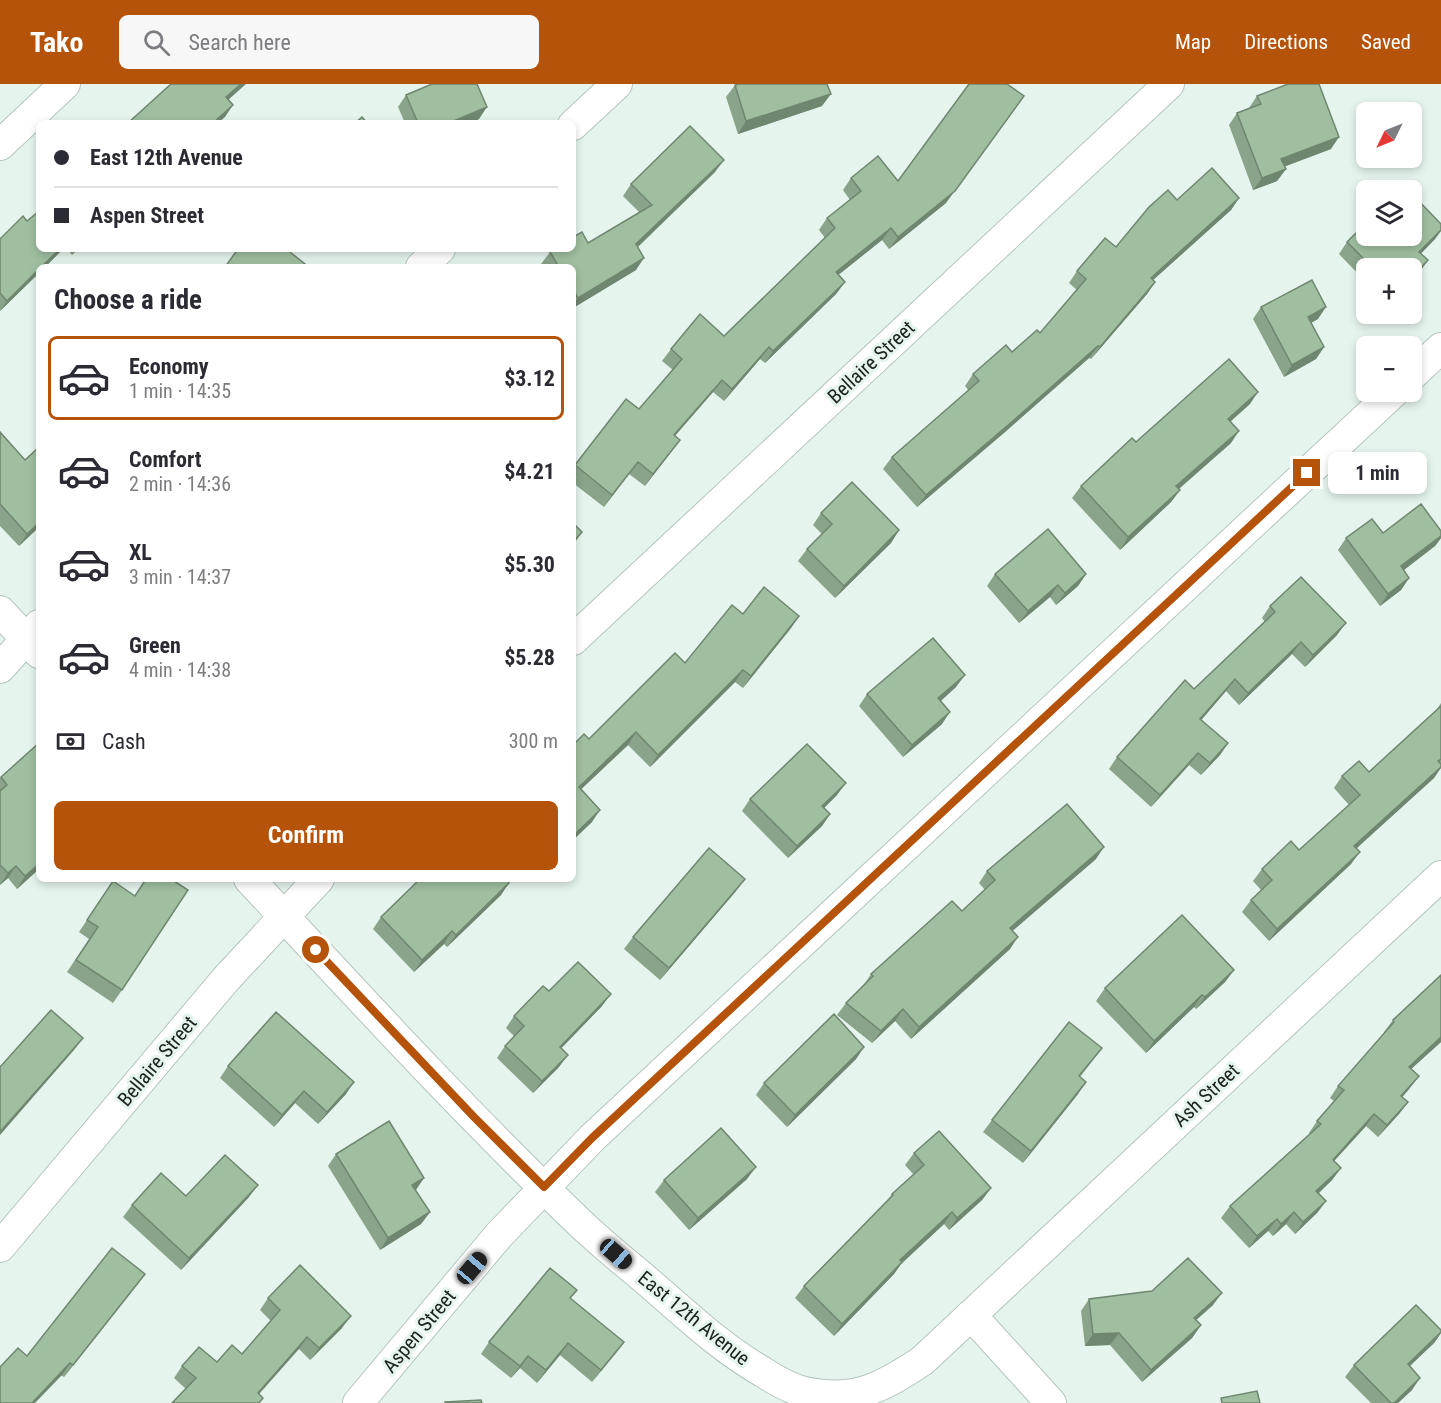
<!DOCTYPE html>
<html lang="en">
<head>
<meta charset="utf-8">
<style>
	:root { --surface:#fff; --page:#f7f7f7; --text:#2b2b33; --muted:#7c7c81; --line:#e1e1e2; --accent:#b45309 }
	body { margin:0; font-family:"Roboto Condensed",sans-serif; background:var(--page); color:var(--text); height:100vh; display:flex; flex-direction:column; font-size:22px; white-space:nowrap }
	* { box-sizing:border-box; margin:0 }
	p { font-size:20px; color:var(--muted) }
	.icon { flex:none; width:33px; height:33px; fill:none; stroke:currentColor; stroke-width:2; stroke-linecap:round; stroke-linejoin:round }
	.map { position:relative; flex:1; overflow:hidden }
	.sheet { position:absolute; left:36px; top:180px; width:540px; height:618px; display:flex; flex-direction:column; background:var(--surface); border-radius:9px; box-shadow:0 3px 9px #0003 }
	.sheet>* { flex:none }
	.hud { position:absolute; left:36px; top:36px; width:540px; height:132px; border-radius:9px; box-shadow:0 3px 9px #0003; display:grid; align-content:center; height:132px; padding:0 18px; background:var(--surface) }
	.needle { width:39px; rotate:227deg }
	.buttons { position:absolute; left:1356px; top:18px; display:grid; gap:12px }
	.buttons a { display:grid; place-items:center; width:66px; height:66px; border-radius:9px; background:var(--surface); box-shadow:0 3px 9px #0003; font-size:30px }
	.end { position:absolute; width:27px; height:27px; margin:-14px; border:8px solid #b45309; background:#fff; box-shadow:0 0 0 3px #fff }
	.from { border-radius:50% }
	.bubble { position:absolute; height:42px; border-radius:9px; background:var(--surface); box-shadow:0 3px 9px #0003; font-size:20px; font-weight:700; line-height:42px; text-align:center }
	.car { position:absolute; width:18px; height:36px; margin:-18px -9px; border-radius:8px; box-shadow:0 0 4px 2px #0007; background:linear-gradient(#222 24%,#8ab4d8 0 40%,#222 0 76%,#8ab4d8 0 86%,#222 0) }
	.hud b { display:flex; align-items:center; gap:21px; height:57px; font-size:22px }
	.hud b+b { border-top:2px solid var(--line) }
	.hud i { width:15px; height:15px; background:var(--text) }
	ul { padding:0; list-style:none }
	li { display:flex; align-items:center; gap:18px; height:84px; margin:0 12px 9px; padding:0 6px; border:3px solid transparent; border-radius:9px }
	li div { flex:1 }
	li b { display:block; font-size:22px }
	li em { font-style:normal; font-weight:700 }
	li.on { border-color:var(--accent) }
	li>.icon { width:54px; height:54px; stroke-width:1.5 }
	h2 { padding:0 18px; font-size:27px; line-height:72px }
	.pay { display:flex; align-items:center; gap:15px; height:66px; padding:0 18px; font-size:22px }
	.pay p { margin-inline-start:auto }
	.cta { display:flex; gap:12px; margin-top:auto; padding:12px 18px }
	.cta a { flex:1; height:69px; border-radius:9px; background:var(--accent); color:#fff; font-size:24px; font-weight:700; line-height:69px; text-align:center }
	header { display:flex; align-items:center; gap:36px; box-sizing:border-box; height:84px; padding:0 30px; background:var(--accent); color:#fff }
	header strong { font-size:28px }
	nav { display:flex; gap:33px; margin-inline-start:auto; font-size:21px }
	.search { width:420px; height:54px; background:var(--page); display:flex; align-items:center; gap:15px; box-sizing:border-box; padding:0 21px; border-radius:9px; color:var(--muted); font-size:22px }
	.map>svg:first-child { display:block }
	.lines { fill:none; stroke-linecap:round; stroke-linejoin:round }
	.street-casing { stroke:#b5c5bd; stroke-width:32 }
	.street { stroke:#fff; stroke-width:30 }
	.wall { fill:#89a48a }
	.shaded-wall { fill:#6f8670 }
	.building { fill:#9fbfa0; stroke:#6f8670; stroke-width:1.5 }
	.route { stroke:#b45309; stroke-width:8 }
	.labels { text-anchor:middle; stroke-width:6; stroke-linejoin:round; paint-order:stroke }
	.street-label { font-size:20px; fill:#1c221f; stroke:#e5f5ed }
</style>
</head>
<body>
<header>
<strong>Tako</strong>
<div class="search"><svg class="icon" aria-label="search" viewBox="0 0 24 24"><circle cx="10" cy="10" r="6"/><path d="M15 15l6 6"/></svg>Search here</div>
<nav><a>Map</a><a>Directions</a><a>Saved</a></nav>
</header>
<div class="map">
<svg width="1441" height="1319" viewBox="0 0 1441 1319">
	<rect width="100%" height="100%" fill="#e5f5ed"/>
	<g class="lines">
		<defs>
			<g id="street">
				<path d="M573,41l44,-41"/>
				<path d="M0,61l65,-61"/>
				<path d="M421,183l19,-18"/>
				<path d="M1412,291l29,-27"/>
				<path d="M0,527l39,42"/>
				<path d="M573,556l596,-556"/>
				<path d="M0,584l39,-43"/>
				<path d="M249,795c108,116 216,234 331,344 26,25 55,47 82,71 32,28 64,57 101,78 12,8 26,16 41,20 50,11 77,-4 118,-31l519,-485"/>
				<path d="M0,1163l226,-268 93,-100"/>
				<path d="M971,1231l80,88"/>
				<path d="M358,1319l141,-168 93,-97 802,-746"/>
			</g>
		</defs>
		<use href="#street" class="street-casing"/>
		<use href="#street" class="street"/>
	</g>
	<g class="wall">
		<path d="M735,1l87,21 -84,28 -12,-37z"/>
		<path d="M406,11l73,24 -9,4h-65l-7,-16z"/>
		<path d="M1257,12l74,53 -46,17 1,3 -9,12 -24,9 -24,-65 8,-12 12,-4v-1z"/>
		<path d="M715,88l-77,75 -2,23 -63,38v-41h-30l-2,-3 9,-12 38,-9 51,-31 -16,-16 8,-12z"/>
		<path d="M851,94l47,3 48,22 -57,46 -7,-9 -44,35 7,7 -9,12 -71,69 -5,-4 -36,42 -11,-9 -38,44 -4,16 -26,34 -16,-12 -25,33 -31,-24v-15l53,-69 13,10 34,-39 -11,-9 9,-12 53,-13 101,-98 -6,-8 8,-12 23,-18 -7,-10z"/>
		<path d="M1239,114l-8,12 -78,70 2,2 -8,12 -56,65 -2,-1 -84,74 -88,75 -34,-38 9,-12 77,-66 -4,-5 8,-12 39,-22 28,-19 37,-43 -8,-7 8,-12 39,-24 61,-47z"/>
		<path d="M27,137l12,28h24l-18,18h-6v6l-39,38v-72z"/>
		<path d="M1441,140v7l-6,8 -14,14 -1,19 -8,-4h-46v14l-27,-28 8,-12z"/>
		<path d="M67,165h12l-7,6z"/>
		<path d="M1261,223l57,12 -7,4 13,24 -8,12 -32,18 -31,-58z"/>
		<path d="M1250,320l-20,17 1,22 -52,46 1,1 -9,12 -51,48 -48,-52 9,-12 55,-44z"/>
		<path d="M0,348l39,95 -20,19 -19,-20z"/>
		<path d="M821,429l78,17 -8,13 -56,55 -37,-37 9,-12 15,-15 -9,-9z"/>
		<path d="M1441,447v7l-6,8 -31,24 5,8 -8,12 -21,16 -42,-56 8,-12 37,-5z"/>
		<path d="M995,490h91l-8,12 -22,19 -6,-8 -31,26 -32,-37z"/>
		<path d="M1270,522l67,29 -32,32 -13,-13 -53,51 -13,-14 -25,29 27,23 -8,12 -19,20 -12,-10 -38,42 -42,-38 8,-12 77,-68 71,-67 -3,-4z"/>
		<path d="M743,530l56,2 -8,12 -48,60 -8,-6 -85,85 -22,-22 -47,44 11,33 -19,18v-95l16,-6 96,-76z"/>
		<path d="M956,603l-15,14 1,23 -39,33 -44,-51 8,-12z"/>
		<path d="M1441,619v65l-7,10 -78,70 -5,16 -82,77 -27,-29 9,-12 10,-10 -8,-9 9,-12 37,-19 50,-45 -15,-17 8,-12 27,-4 66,-60z"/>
		<path d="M39,659v126l-22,20 -9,-11 -8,7v-107z"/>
		<path d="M837,711l-13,13 6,6 -8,12 -34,32 -46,-47 8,-12z"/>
		<path d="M1096,775l-84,72 -2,18 -99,90 -16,-18 -23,22 -35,-28 9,-12 17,-17 8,-12 91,-63 23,-21 -6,-7 8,-12z"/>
		<path d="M146,795l-24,111 -9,13 -46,-31 22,-33 -10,-7 26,-39 30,2z"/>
		<path d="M508,797l-7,14 -54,52 -3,-3 -30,28 -41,-43 8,-12z"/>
		<path d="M736,807l-76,89 -36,-31 9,-12z"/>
		<path d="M1234,886l-9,12 -29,27 -2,-2 -48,46 -50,-52 9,-13z"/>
		<path d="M1441,891v67l-30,27 8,7 -17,21 6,5 -9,12 -21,23 -12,-11 -32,35 7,7 -9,12 -13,13 7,8 -9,12 -22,21 -9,-10 -13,12 -5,-5 -19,17 -28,-30 9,-12 80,-72 -1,-1 8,-12 17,-20 -4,-3 8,-12 47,-53 -1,-1 9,-12z"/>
		<path d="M549,907l53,15 -41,42 -2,19 -26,26 -36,-35 8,-12 9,-10 -8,-8 8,-12z"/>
		<path d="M864,963l-8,12 -69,68 -31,-32 8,-12z"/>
		<path d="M1093,976l-13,17 -2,17 -55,69 -40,-31 9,-12z"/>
		<path d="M228,982l118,28 -28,30 -23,-21 -21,24 -54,-49z"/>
		<path d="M914,1069l77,35 -9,12 -33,30 -5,-6 -43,40 -7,10 -60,62 -39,-38 9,-12 83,-85 5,-7 22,-19 -9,-10z"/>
		<path d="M336,1070l80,36 14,22 -9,12 -41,26 -52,-84z"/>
		<path d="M747,1095l-58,51 -34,-38 9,-12z"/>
		<path d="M186,1112l63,1 -68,73 -58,-53 9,-12z"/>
		<path d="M136,1202l-72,91 -37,-21z"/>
		<path d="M268,1214l74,30 -32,32 -11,-11 -113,40 -12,-11 8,-12 35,-4 25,-8 29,-33 -11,-11z"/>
		<path d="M571,1215l53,43 -9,12 -23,28 -32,-27 -23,28 -17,-15 -9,10 -30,-24 8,-12z"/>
		<path d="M1089,1215l124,6 -17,15 5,5 -9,13 -50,44 -32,-37 -25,1 -4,-35z"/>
		<path d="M1441,1249l-7,10 -24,23 2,24 -14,13h-27l-26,-26 9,-12z"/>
	</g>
	<g class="shaded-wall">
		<path d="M241,0h5l-28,25 8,-12z"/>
		<path d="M831,10l-9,12 -84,28 8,-13z"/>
		<path d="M1024,12l-78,107 -57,46 9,-12z"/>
		<path d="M233,21l-8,12 -7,6h-5z"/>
		<path d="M487,23l-8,12 -9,4h-21z"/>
		<path d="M1339,53l-8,12 -58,22 8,-12z"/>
		<path d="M724,76l-9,12 -87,84 8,-12z"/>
		<path d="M1286,85l-9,12 -24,9 9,-12z"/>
		<path d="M1239,114l-8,12 -89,80 9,-12z"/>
		<path d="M891,144l-9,12 -55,44 9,-12z"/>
		<path d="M1441,146l-6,9 -24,25 8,-12z"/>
		<path d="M60,165h3l-18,18h-4z"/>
		<path d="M644,174l-8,12 -63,38v-3l5,-7z"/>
		<path d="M1428,176l-8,12 -8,8v-3z"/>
		<path d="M39,185v4l-39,38 7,-10z"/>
		<path d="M845,198l-9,12 -71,69 8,-12z"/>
		<path d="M1155,198l-8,12 -56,65 9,-12z"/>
		<path d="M1326,223l-8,12 -18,10 8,-12z"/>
		<path d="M1098,262l-9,12 -84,74 -88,75 9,-12z"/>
		<path d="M769,263l-9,12 -36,42 8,-12z"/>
		<path d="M1324,263l-8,12 -32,18 8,-12z"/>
		<path d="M722,296l-9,12 -48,55 9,-12z"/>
		<path d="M1258,308l-8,12 -30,27 8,-12z"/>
		<path d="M1239,347l-8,12 -63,55 8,-12z"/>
		<path d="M680,356l-9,12 -26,34 8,-12z"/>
		<path d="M638,378l-9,12 -25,33 8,-12z"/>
		<path d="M1180,406l-9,12 -51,48 8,-13z"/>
		<path d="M39,439v4l-20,19 8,-12z"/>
		<path d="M899,446l-8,13 -56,55 9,-12z"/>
		<path d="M582,448l-9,13v-3z"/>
		<path d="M1441,452v2l-6,8 -43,33 9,-13z"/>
		<path d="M1086,490l-8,12 -22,19 9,-12z"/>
		<path d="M1409,494l-8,12 -21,16 8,-12z"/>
		<path d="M1058,501l-8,12 -31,26 9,-12z"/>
		<path d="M799,532l-8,12 -48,60 8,-12z"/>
		<path d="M1346,539l-9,12 -32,32 8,-12z"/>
		<path d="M1301,558l-9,12 -53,51 9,-12z"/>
		<path d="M743,586l-8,12 -85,85 8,-12z"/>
		<path d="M965,591l-9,12 -26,23 8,-12z"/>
		<path d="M1235,595l-9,12 -34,40 8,-12z"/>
		<path d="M950,628l-8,12 -39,33 9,-12z"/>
		<path d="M636,648l-8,13 -55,52 6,-10z"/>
		<path d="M1228,659l-8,12 -19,20 9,-12z"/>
		<path d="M1198,669l-9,12 -38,42 9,-12z"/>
		<path d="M1441,683l-7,11 -88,80 8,-12z"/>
		<path d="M846,699l-9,12 -23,23 8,-12z"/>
		<path d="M600,726l-8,12 -19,18v-4z"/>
		<path d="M830,730l-8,12 -34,32 9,-12z"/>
		<path d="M1104,763l-8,12 -94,81 8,-12z"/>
		<path d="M1360,768l-9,12 -82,77 8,-12z"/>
		<path d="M39,780v5l-22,20 8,-13z"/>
		<path d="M16,782l-8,12 -8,7 8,-12z"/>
		<path d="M745,795l-9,12 -76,89 9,-12z"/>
		<path d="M509,799l-8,12 -54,52 9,-12z"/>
		<path d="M452,847l-8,13 -30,28 8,-12z"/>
		<path d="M1018,853l-8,12 -99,90 8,-12z"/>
		<path d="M1234,886l-9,12 -29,27 9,-12z"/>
		<path d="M611,910l-9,12 -51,53 9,-12z"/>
		<path d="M1202,911l-8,12 -48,46 8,-12z"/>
		<path d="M903,925l-8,12 -23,22 9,-12z"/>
		<path d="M1441,953v5l-41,37 9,-12z"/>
		<path d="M83,954l-9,12 -74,85v-3z"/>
		<path d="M864,963l-8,12 -69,68 8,-12z"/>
		<path d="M568,971l-9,12 -26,26 9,-12z"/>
		<path d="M1419,992l-9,12 -17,20 8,-12z"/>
		<path d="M354,998l-8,12 -28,30 9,-12z"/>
		<path d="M1086,998l-8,12 -55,69 8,-12z"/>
		<path d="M304,1007l-9,12 -21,24 8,-12z"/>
		<path d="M1408,1018l-9,12 -21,23 9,-12z"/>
		<path d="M1374,1030l-8,12 -42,46 9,-12z"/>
		<path d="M756,1083l-9,12 -58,51 9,-12z"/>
		<path d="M1341,1084l-9,12 -24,23 8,-12z"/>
		<path d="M424,1094l-8,12 -4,-5z"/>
		<path d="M258,1101l-9,12 -68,73 8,-12z"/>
		<path d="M991,1104l-9,12 -33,30 8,-12z"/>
		<path d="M1326,1117l-9,12 -22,21 8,-12z"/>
		<path d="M430,1128l-9,12 -41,26 8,-12z"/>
		<path d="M952,1128l-8,12 -43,40 -7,10 -60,62 8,-12 58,-64z"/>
		<path d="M1294,1128l-8,12 -13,12 8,-12z"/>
		<path d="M1277,1135l-9,12 -19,17 8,-12z"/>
		<path d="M145,1190l-9,12 -72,91 9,-12z"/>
		<path d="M1222,1209l-9,12 -28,25 9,-12z"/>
		<path d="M351,1232l-9,12 -32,32 9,-12z"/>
		<path d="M1201,1241l-9,13 -50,44 9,-12z"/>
		<path d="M1119,1249l-9,12 -25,1 8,-12z"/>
		<path d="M1441,1249l-7,10 -35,33 9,-12z"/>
		<path d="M307,1253l-8,12 -48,54 7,-10z"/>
		<path d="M624,1258l-9,12 -23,28 9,-12z"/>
		<path d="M568,1259l-8,12 -23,28 9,-13z"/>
		<path d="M528,1272l-8,12 -9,10 9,-12z"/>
		<path d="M70,1279l-8,12 -27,28h-3z"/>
		<path d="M1420,1294l-8,12 -14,13h-4z"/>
	</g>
	<g class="building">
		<path d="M171,0h70l-15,13 7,8 -20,18h-85z"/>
		<path d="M432,0h45l10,23 -38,16h-31l-12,-28z"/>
		<path d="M739,0h88l4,10 -85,27 -11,-36z"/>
		<path d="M969,0h38l17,12 -69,95 -57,46 -7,-9 -55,44 9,10 -72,69 -4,-4 -37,42 -10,-9 -48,55 6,5 -27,34 -15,-12 -26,33 -37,-30 51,-66 13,10 43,-50 -11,-10 29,-35 24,22 111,-108 -8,-10 34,-27 -10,-13 27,-22 20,25z"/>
		<path d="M1288,0h31l20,53 -58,22 5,10 -24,9 -25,-65 24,-9 -4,-8z"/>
		<path d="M362,33l5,6h-12z"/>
		<path d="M690,42l34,34 -88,84 8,14 -66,40 -5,-8v-23h-14l-9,-15 4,-3h19v-12l9,-5 6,11 64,-38 -21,-21z"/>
		<path d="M1212,84l27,30 -88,80 4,4 -55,65 -2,-1 -84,74 -88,75 -34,-38 87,-76 -6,-7 33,-29 6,7 25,-22 3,3 46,-54 -9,-8 28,-33 11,9 33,-40 19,-17 9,10z"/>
		<path d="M1412,110l29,30v6l-22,22 9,8 -16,17v-9h-39l-26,-26 19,-19v13h46z"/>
		<path d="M39,127v38h21l-19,18h-2v2l-32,32 -7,-8v-54l23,-23 4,5z"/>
		<path d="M238,165h55l-3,3 15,12 -2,3h-78z"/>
		<path d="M1312,196l14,27 -18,10 16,30 -32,18 -31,-58z"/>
		<path d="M1229,275l29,33 -30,27 11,12 -63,55 4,4 -52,47 -47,-51 51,-48 4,4z"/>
		<path d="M0,348l25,28 14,-13v76l-12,11 -27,-30z"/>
		<path d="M852,398l47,48 -55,56 -37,-37 25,-25 -11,-11z"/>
		<path d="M1421,420l20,27v5l-40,30 8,12 -21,16 -42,-56 26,-19 11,14z"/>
		<path d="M573,439l9,9 -9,10z"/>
		<path d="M1048,445l38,45 -21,19 -7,-8 -30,26 -33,-37z"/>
		<path d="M1301,493l45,46 -33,32 -12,-13 -53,51 -13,-14 -35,40 28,24 -18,20 -12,-10 -38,42 -43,-38 68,-77 9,9 81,-77 -5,-6z"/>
		<path d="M764,503l35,29 -48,60 -8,-6 -85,85 -22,-23 -57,55 21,23 -27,26v-91l11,-11 5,5 86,-86 10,10 47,-58 11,9z"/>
		<path d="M933,554l32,37 -27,23 12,14 -38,33 -45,-51z"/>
		<path d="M1441,622v53l-3,2 3,3v3l-87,79 6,6 -83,77 -26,-29 21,-20 -10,-11 29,-28 8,9 61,-55 -18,-19 17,-15 10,11z"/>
		<path d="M39,659v121l-14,12 -9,-10 -8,7 -8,-8v-74l7,-6 -6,-8z"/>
		<path d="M807,660l39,39 -24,23 8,8 -33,32 -47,-47z"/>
		<path d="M1067,720l37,43 -94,81 8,9 -99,90 -16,-18 -22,22 -35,-28 27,-27 -2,-2 81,-73 10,10 33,-31 -8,-9z"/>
		<path d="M709,764l36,31 -76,89 -36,-31z"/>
		<path d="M146,795h25l17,11 -66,100 -46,-30 22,-33 -11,-7 26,-39 22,15z"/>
		<path d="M420,795h86l3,4 -53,52 -4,-4 -30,29 -41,-43z"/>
		<path d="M1182,831l52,55 -29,27 -3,-2 -48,46 -49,-53z"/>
		<path d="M578,878l33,32 -51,53 8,8 -26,26 -37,-35 19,-20 -10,-10 29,-30 6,5z"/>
		<path d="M1441,891v62l-32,30 10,9 -18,20 7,6 -21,23 -13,-11 -41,46 8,8 -25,23 10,10 -23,21 -9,-10 -13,12 -4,-5 -20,17 -27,-30 91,-82 -4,-3 27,-31 -6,-4 56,-64 -1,-2z"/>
		<path d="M51,926l32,28 -83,94v-65z"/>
		<path d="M276,928l78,70 -27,30 -23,-21 -22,24 -54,-49z"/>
		<path d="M834,930l30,33 -69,68 -31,-32z"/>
		<path d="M1069,938l33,26 -23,28 7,6 -55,69 -39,-31z"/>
		<path d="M389,1037l35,57 -12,7 18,27 -42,26 -52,-84z"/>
		<path d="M721,1044l35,39 -58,51 -34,-38z"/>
		<path d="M939,1047l52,57 -34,30 -5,-6 -52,48 2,2 -60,62 -38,-38 89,-91 -1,-1 32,-29 -10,-12z"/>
		<path d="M225,1071l33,30 -69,73 -57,-53 29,-32 25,23z"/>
		<path d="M112,1164l33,26 -72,91 -3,-2 -38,40h-32v-36l18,-19 9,8z"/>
		<path d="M1188,1174l34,35 -28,25 7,7 -50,45 -32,-37 -26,1 -4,-35 63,-8z"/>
		<path d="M300,1181l51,51 -32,32 -12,-11 -49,56 5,5 -4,5h-87l24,-25 -14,-12 17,-19 18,15 15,-17 10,9 38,-44 -12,-12z"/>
		<path d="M550,1184l27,22 -7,8 54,44 -23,28 -33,-27 -22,27 -18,-14 -8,10 -31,-24z"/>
		<path d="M1416,1221l25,25v2l-33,32 12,14 -26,25h-3l-37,-38z"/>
		<path d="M1257,1307l3,12h-38l-1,-5z"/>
		<path d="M481,1316l1,3h-37v-1z"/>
	</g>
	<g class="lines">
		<path class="route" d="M316,866l158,167 70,70 48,-49 715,-665"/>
	</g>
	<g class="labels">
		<g class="street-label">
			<text transform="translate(871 278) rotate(-43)" y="7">Bellaire Street</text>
			<text transform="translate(157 977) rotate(-50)" y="7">Bellaire Street</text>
			<text transform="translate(1206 1011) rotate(-43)" y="7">Ash Street</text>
			<text transform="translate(694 1234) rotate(39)" y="7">East 12th Avenue</text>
			<text transform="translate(419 1247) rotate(-50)" y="7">Aspen Street</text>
		</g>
	</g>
</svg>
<div class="buttons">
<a><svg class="needle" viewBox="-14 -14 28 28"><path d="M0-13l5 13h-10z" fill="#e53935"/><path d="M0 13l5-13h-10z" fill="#7c7c81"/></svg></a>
<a><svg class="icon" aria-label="layers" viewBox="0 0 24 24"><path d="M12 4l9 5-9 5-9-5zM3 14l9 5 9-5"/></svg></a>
<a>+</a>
<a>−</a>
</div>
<i class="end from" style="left:316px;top:866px"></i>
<i class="end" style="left:1307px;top:389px"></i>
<div class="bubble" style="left:1328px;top:368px;width:99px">1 min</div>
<i class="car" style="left:616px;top:1170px;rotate:131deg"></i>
<i class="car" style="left:472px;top:1184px;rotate:40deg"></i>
<div class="hud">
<b><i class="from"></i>East 12th Avenue</b>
<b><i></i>Aspen Street</b>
</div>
<section class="sheet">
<h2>Choose a ride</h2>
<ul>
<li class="on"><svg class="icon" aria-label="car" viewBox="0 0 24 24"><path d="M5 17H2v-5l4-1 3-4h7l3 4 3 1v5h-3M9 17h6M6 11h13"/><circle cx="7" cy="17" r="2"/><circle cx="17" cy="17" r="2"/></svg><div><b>Economy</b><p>1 min · 14:35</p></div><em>$3.12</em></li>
<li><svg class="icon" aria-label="car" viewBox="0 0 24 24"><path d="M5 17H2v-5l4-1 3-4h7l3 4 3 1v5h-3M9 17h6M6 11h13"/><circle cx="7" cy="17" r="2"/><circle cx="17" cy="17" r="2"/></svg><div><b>Comfort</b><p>2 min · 14:36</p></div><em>$4.21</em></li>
<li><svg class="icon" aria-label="car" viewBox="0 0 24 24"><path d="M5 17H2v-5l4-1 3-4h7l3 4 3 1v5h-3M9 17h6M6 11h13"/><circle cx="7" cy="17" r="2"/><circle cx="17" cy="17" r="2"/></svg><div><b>XL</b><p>3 min · 14:37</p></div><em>$5.30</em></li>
<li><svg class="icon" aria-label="car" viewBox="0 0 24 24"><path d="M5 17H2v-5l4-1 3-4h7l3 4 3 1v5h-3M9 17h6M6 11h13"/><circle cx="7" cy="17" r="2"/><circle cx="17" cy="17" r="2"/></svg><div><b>Green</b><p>4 min · 14:38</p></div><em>$5.28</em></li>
</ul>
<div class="pay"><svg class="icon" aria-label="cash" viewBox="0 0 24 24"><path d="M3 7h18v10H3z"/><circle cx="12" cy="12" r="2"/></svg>Cash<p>300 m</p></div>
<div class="cta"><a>Confirm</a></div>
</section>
</div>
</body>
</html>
